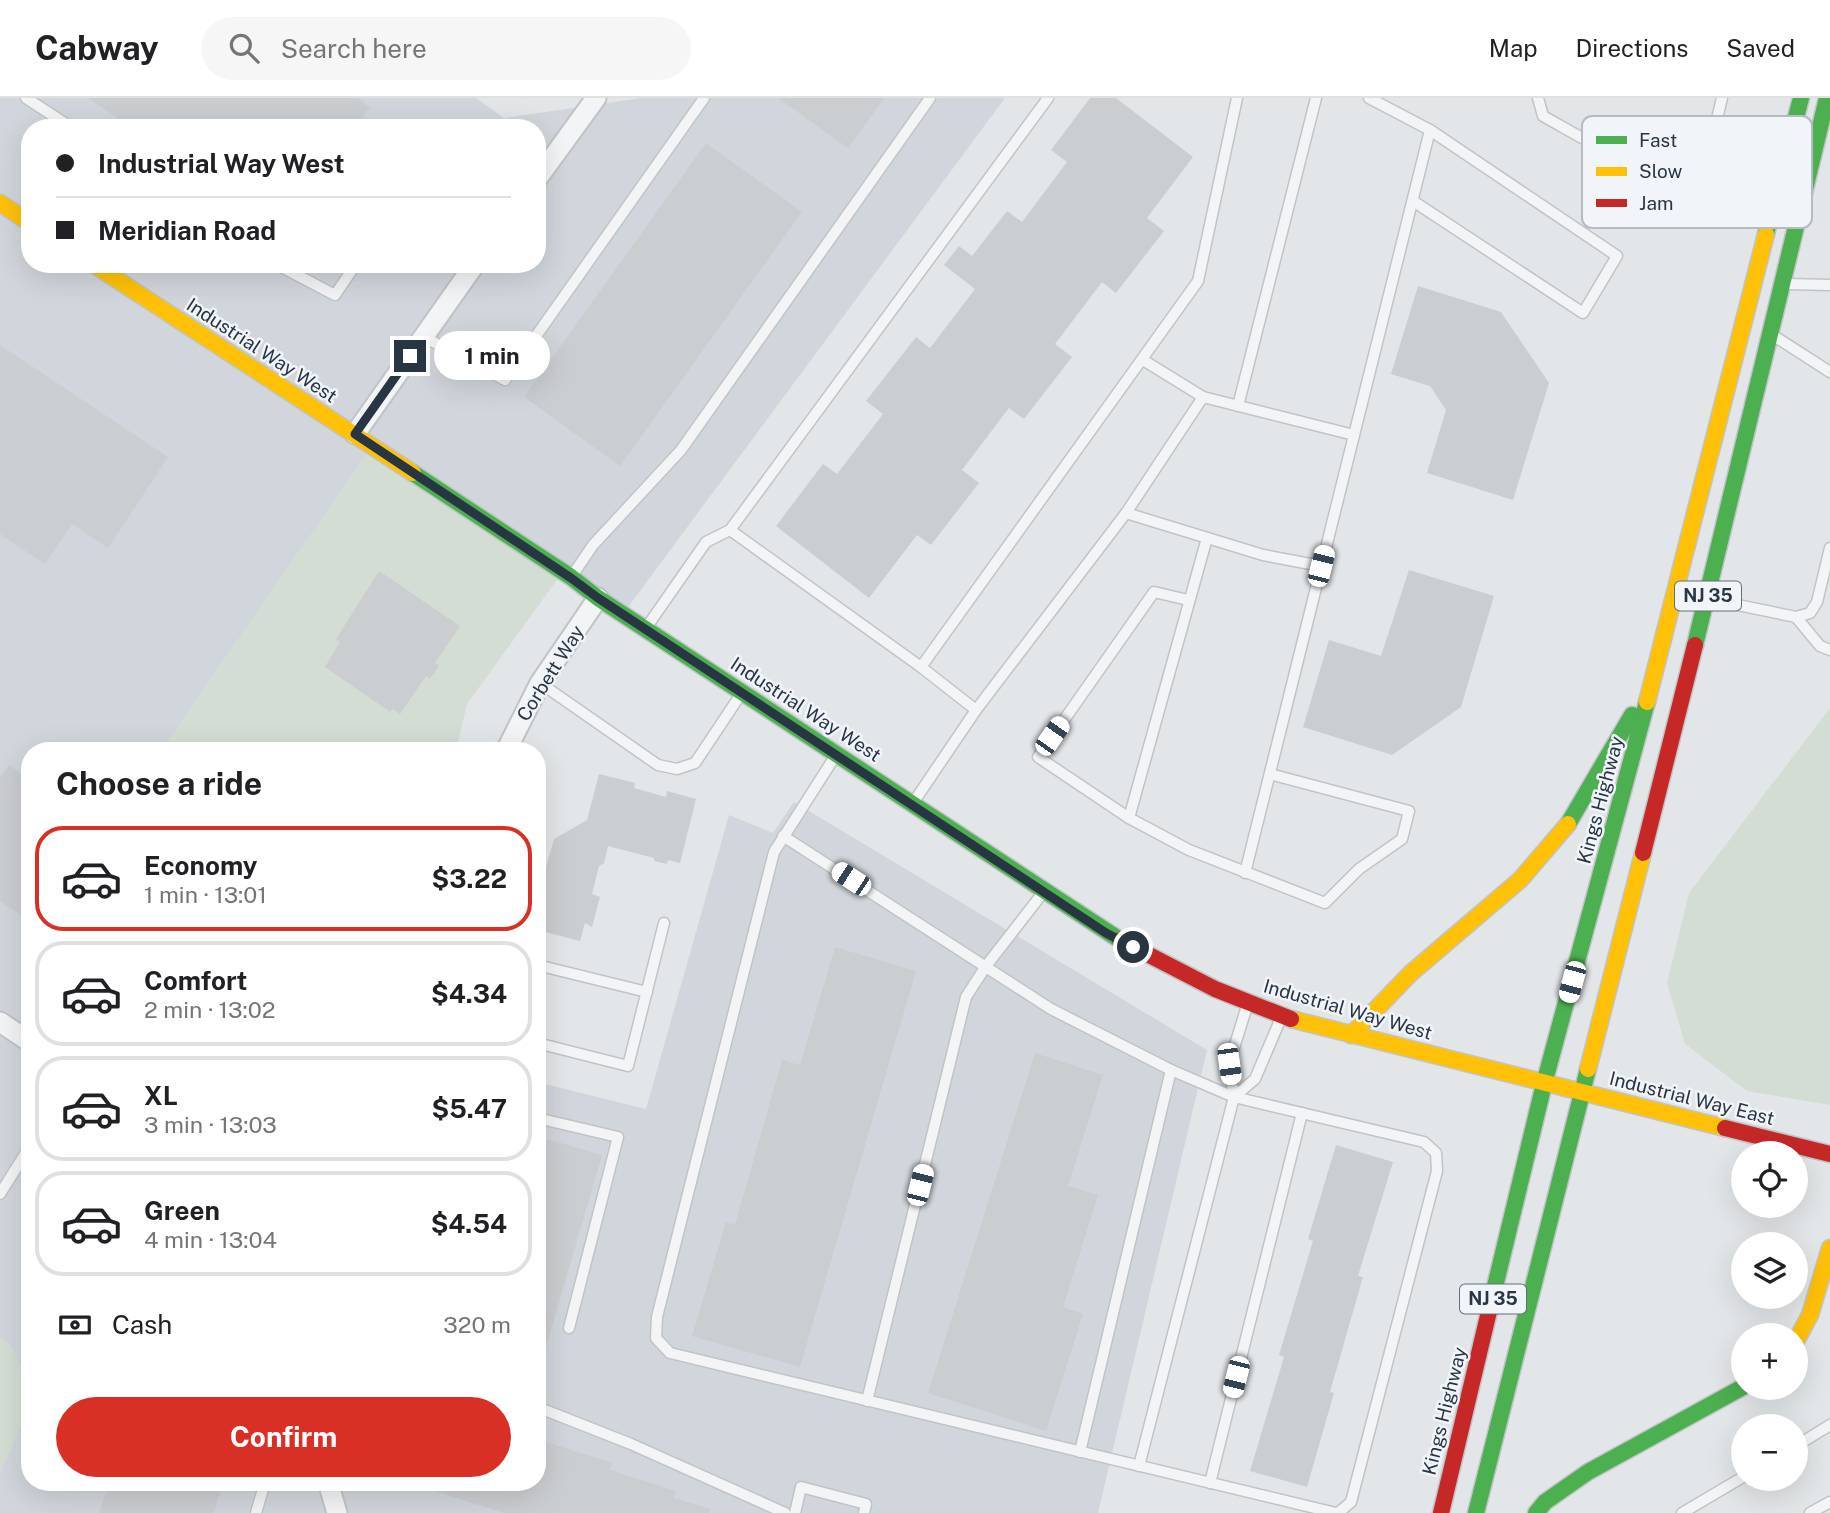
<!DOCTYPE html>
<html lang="en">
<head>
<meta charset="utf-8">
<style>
	:root { --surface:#fff; --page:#f6f6f6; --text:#202124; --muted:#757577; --line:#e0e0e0; --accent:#d93025 }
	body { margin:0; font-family:"Public Sans",sans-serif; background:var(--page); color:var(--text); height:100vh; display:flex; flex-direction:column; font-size:26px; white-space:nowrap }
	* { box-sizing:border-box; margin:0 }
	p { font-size:23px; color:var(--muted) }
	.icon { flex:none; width:38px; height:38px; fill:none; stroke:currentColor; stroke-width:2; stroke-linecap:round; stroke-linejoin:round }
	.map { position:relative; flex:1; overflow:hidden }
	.drawer { position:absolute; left:21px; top:644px; width:525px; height:749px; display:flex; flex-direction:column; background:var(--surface); border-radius:28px; box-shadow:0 7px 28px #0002 }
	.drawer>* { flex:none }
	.banner { position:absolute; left:21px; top:21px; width:525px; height:154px; border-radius:28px; box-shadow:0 7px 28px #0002; display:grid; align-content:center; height:154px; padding:0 35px; background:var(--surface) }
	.controls { position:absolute; left:1731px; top:1043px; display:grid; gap:14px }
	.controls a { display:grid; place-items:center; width:77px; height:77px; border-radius:50%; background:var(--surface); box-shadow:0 7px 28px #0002; font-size:35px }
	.end { position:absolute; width:32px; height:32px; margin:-16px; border:9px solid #283543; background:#fff; box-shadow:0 0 0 4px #fff }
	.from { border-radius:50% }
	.bubble { position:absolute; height:49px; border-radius:24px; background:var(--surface); box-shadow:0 7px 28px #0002; font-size:23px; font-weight:700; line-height:49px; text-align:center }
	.car { position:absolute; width:21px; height:42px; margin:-21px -10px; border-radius:9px; box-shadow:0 0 5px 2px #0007; background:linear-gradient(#fff 24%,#345 0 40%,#fff 0 76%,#345 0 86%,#fff 0) }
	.banner b { display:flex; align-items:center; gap:24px; height:66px; font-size:26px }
	.banner b+b { border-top:2px solid var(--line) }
	.banner i { width:18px; height:18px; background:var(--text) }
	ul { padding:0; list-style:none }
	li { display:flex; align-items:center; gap:21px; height:105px; margin:0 14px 10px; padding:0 21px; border:4px solid var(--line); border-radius:28px }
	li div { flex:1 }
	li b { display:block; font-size:26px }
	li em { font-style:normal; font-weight:700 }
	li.current { border-color:var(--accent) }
	li>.icon { width:63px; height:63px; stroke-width:1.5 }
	h2 { padding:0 35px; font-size:32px; line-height:84px }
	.pay { display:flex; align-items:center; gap:18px; height:77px; padding:0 35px; font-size:26px }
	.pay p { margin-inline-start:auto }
	.button { display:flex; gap:14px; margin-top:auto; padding:14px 35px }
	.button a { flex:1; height:80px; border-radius:42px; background:var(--accent); color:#fff; font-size:28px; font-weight:700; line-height:80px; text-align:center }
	header { display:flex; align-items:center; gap:42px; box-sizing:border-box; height:98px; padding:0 35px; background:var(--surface); border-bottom:2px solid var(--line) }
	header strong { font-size:33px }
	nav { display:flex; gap:38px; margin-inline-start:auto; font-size:24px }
	.search { width:490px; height:63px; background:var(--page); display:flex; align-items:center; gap:18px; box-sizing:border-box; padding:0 24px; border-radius:38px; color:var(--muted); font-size:26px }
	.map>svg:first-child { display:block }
	.built { fill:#d1d6dc; fill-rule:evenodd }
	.green { fill:#d4ddd3 }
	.building { fill:#cbced1 }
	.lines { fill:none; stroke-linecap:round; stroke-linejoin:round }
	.lane-casing { stroke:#c1c4c6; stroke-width:13 }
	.street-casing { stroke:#c1c4c6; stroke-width:23 }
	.fast-casing { stroke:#c1c4c6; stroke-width:19 }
	.slow-casing { stroke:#c1c4c6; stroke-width:19 }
	.jam-casing { stroke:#c1c4c6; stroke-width:19 }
	.lane { stroke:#f2f4f5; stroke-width:10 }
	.street { stroke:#f2f4f5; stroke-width:19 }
	.fast { stroke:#4caf50; stroke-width:16 }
	.slow { stroke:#ffc107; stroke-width:16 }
	.jam { stroke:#c62828; stroke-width:16 }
	.route { stroke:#283543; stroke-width:9 }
	.labels { text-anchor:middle; stroke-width:5; stroke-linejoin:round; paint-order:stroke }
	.shield { fill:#f1f4f8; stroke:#646e79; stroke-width:2 }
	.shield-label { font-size:18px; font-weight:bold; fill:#283543 }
	.street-label { font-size:19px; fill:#283543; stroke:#f1f4f8 }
	.key { fill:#f1f4f8; stroke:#b5bbc2; stroke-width:2 }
	.key-label { font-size:19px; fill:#283543 }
</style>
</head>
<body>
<header>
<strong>Cabway</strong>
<div class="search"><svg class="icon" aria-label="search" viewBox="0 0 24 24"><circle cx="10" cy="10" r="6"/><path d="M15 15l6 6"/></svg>Search here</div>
<nav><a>Map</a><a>Directions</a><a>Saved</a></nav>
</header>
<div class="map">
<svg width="1830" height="1415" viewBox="0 0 1830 1415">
	<rect width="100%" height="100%" fill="#e3e6e8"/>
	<g class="built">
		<path d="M0,0h476l28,20 137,-20h364l-385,520 -253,-164 -206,297h-131v639l-19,-44 -11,-7zM30,30h507v136h-507z"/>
		<path d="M794,704l413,248 -109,463h-1098v-40l30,-70v79h507v-400l109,27 83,-294 44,18z"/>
	</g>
	<g class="green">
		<path d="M367,356l192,123 -92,127 -11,47h-295z"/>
		<path d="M1830,610v397l-83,-14 -62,-47 -18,-61 22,-90z"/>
		<path d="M0,1241l11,6 19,45v13l-30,70z"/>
	</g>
	<g class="building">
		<path d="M88,0h270l12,9 -15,21h-224z"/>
		<path d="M778,0h106l-36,50z"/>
		<path d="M1090,0h26l77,59 -46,61 17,13 -48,62 -14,-11 -47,62 17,13 -48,62 -15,-11 -47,62 17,13 -48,62 -14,-10 -48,63 -93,-72 47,-62 14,10 46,-60 -17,-13 50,-64 14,11 45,-59 -31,-24 15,-19 13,10 35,-45 15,11 45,-60 -16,-12z"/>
		<path d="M706,45l96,69 -182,254 -96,-69z"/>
		<path d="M1418,188l83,26 48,71 -36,117 -86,-27 19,-63 -16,-24 -39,-12z"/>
		<path d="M0,247l168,112 -60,91 -36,-24 -27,40 -45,-30z"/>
		<path d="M1409,472l85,26 -33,111 -69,48 -89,-28 26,-87 52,16z"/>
		<path d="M379,473l81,55 -25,37 4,3 -9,13 -4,-3 -26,38 -8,-5 -2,3 -65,-45 15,-25 -4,-3z"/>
		<path d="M9,667l21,15v141l-30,-20v-124z"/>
		<path d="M599,676l36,9 -1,5 32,9 1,-6 29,8 -16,64 -12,-3 -1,4 -13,-3v-3l-46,-12 -4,17 -5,3 -7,28 8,3 -8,30 -7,-4 -5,18 -43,-11v-31l17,-60 33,-19z"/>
		<path d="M835,849l81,24 -116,396 -108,-31 34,-114 9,3 47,-165 18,5z"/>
		<path d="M1035,955l68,22 -35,111 30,9 -35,112 20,7 -37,117 -118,-38z"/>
		<path d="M537,1038l65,19 -60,206 -5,-1z"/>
		<path d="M1336,1047l57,17 -35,114 5,1 -33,115 4,1 -27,94 -57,-16 34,-114 -5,-2 34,-114 -5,-2z"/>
		<path d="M537,1341l75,24 -2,7 66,21 -2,7 36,11 -1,4h-205l-85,-27 1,-4h117z"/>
		<path d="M109,1384h114l-9,31h-115z"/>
	</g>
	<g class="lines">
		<defs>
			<g id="lane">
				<path d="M26,0l46,30"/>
				<path d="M1369,0l61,32 187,126 -34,57 -170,-112"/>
				<path d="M1538,0l5,18c27,15 53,31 81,43 47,19 99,26 148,36"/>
				<path d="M452,30h2"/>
				<path d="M1702,83l20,-83"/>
				<path d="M276,166l59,31 21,-31"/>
				<path d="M1787,186l43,1"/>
				<path d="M1774,238l56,36"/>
				<path d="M424,239l81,43 199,-282"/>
				<path d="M1143,262l60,37 151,38"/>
				<path d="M1238,308l78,-308"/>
				<path d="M1126,415l137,42 58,11"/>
				<path d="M730,432l191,137 55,43"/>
				<path d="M572,478l21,-31 88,-95 249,-352"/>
				<path d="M1188,502l-34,-8 -116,165 91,61 60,32 136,53 34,-34 43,-30 7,-28 -139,-37"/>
				<path d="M1713,502l83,17 14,-4 7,-11 13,-54"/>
				<path d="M1796,519l24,29 10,4"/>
				<path d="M646,530l60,-86 24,-12 318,-432"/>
				<path d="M921,569l277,-386 39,-183"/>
				<path d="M540,585l118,82 19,4 18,-6 46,-69"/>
				<path d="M834,660l-60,94 -117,465 -1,21 14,15 666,160"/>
				<path d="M913,705l63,-93 150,-197 77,-116"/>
				<path d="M1129,720l78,-280"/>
				<path d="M783,738l268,173 120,61 63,27 190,45 12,11 1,18 -86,331 -13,11"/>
				<path d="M1245,775l185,-743"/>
				<path d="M537,867l110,27"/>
				<path d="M537,945l91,23 36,-143"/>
				<path d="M1234,999l21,-18 26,-61"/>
				<path d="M537,1020l81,19 -49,191"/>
				<path d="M0,1096l30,-48"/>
				<path d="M867,1303l99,-404 20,-31 56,-72"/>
				<path d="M537,1309l94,37 154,69"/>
				<path d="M1796,1348l34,-21"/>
				<path d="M1080,1354l91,-382"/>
				<path d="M1139,1368l95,-369 -5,-33 18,-58"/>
				<path d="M1210,1385l92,-370"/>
				<path d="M256,1415l9,-31"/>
				<path d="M795,1415l6,-26 65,17 -2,9"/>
				<path d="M1682,1415l61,-36"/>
				<path d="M1810,1415l20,-11"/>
			</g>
			<g id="street">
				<path d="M537,81l59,-81"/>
				<path d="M355,336l120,-170"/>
				<path d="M506,653l34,-68 58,-85"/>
				<path d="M0,924l30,20"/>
				<path d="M328,1384l9,31"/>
			</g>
			<g id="fast">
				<path d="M1766,136l35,-136"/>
				<path d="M413,375l158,104 27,21 522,342"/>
				<path d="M1695,547l132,-547"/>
				<path d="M1568,726l64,-109"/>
				<path d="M1491,1205l53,-219 103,-382"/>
				<path d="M1476,1415l112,-444"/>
				<path d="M1536,1415l9,-11 43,-30 155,-85"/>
			</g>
			<g id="slow">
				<path d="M0,105l30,20"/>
				<path d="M93,166l320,209"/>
				<path d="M1647,604l119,-468"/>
				<path d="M1291,921l434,109"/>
				<path d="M1351,937l60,-62 109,-93 48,-56"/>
				<path d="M1588,971l55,-216"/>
				<path d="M1796,1243l14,-26 20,-67"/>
			</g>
			<g id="jam">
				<path d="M1643,755l52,-208"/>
				<path d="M1120,842l95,49 76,30"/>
				<path d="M1725,1030l105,26"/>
				<path d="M1441,1415l50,-210"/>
			</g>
		</defs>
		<use href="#lane" class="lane-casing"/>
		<use href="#street" class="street-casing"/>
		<use href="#fast" class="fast-casing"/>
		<use href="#slow" class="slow-casing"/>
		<use href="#jam" class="jam-casing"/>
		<use href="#lane" class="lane"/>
		<use href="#street" class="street"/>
		<use href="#fast" class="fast"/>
		<use href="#slow" class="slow"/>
		<use href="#jam" class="jam"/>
	</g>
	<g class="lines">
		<path class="route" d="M410,258l-55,78 216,144 27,20 508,335 27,14"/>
	</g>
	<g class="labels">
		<g class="shield">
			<rect x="1675" y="483.5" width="66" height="29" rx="5"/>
			<rect x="1460" y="1186.5" width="66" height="29" rx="5"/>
		</g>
		<g class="shield-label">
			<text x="1708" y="504">NJ 35</text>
			<text x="1493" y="1207">NJ 35</text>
		</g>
		<g class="street-label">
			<text transform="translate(262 252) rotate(33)" y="7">Industrial Way West</text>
			<text transform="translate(550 575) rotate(-58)" y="7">Corbett Way</text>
			<text transform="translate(806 611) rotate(33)" y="7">Industrial Way West</text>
			<text transform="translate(1600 702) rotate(-75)" y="7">Kings Highway</text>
			<text transform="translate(1348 911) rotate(16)" y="7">Industrial Way West</text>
			<text transform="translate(1692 1000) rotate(14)" y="7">Industrial Way East</text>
			<text transform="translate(1444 1313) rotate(-76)" y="7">Kings Highway</text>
		</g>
	</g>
	<rect x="1582" y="18" width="230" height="112" rx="10" class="key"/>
	<rect x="1596" y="38" width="31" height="8" fill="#4caf50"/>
	<rect x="1596" y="69" width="31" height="9" fill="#ffc107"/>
	<rect x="1596" y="101" width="31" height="8" fill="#c62828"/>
	<g class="key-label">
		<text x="1639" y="49">Fast</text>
		<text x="1639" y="80">Slow</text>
		<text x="1639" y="112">Jam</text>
	</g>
</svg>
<div class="controls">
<a><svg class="icon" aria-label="locate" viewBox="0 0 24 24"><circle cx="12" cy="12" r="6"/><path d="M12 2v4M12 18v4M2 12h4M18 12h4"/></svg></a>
<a><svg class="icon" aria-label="layers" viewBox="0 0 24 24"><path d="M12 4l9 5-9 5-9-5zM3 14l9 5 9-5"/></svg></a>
<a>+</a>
<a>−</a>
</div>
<i class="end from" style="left:1133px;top:849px"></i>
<i class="end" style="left:410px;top:258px"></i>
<div class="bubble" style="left:434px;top:233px;width:116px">1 min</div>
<i class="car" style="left:1321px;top:468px;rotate:14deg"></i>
<i class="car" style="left:1052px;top:638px;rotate:35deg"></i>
<i class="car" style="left:851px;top:781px;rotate:303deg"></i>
<i class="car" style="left:1572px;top:884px;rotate:195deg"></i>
<i class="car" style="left:1229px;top:966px;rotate:172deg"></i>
<i class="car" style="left:920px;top:1087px;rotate:14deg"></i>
<i class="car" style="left:1236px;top:1279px;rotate:194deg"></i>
<div class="banner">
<b><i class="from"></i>Industrial Way West</b>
<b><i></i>Meridian Road</b>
</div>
<section class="drawer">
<h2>Choose a ride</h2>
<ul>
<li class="current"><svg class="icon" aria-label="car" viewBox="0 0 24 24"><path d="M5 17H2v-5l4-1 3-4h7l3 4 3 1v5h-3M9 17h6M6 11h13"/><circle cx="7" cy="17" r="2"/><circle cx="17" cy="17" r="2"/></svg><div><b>Economy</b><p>1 min · 13:01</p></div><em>$3.22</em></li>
<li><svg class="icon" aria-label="car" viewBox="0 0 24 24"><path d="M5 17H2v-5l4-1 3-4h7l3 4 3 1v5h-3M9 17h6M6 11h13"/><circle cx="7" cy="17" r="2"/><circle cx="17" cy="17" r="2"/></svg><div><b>Comfort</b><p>2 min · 13:02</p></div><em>$4.34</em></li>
<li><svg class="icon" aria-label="car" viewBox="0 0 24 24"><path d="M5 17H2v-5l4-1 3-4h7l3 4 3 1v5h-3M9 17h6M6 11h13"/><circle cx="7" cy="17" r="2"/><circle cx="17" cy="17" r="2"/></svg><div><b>XL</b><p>3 min · 13:03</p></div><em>$5.47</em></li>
<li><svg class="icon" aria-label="car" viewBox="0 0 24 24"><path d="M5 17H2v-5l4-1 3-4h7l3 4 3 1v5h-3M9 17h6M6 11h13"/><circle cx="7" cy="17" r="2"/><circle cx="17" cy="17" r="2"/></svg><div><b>Green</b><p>4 min · 13:04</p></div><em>$4.54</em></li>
</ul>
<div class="pay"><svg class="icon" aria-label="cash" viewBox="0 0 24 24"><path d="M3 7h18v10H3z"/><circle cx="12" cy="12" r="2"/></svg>Cash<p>320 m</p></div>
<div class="button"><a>Confirm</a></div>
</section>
</div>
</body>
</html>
